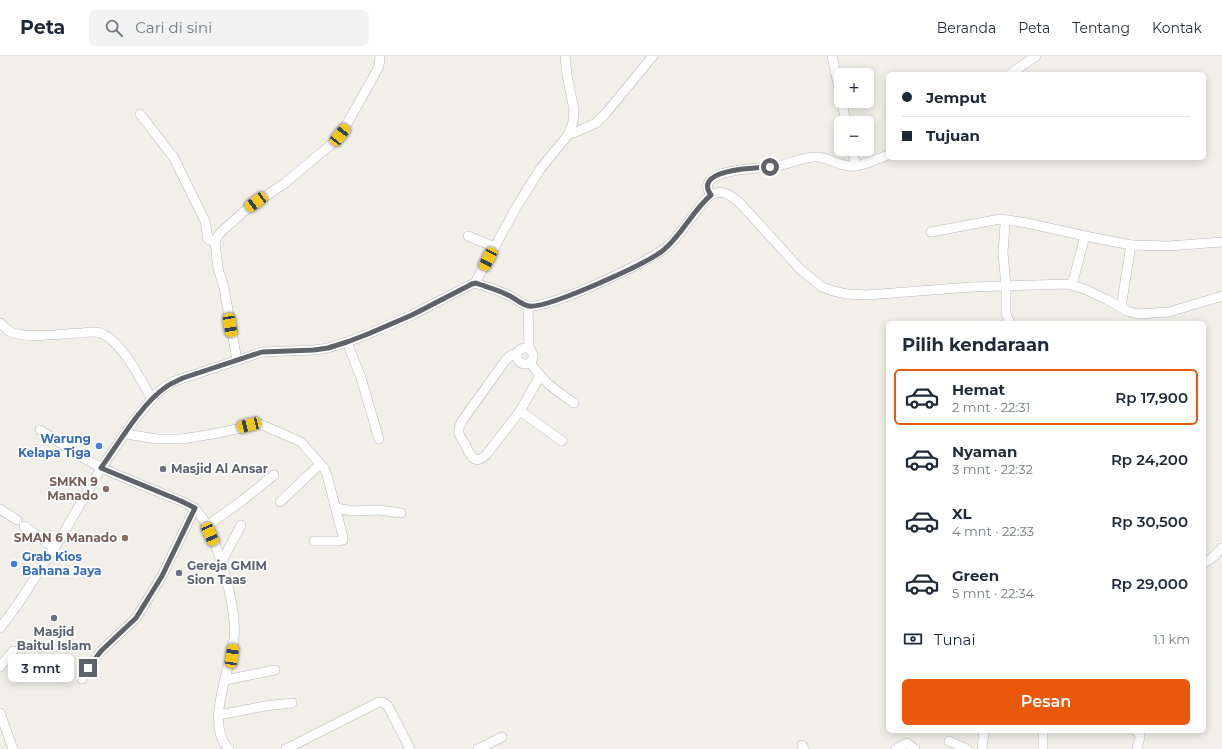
<!DOCTYPE html>
<html lang="id">
<head>
<meta charset="utf-8">
<style>
	:root { --surface:#fff; --page:#f2f2f3; --text:#1f2937; --muted:#747a83; --line:#e0e1e3; --accent:#ea580c }
	body { margin:0; font-family:Montserrat,sans-serif; background:var(--page); color:var(--text); height:100vh; display:flex; flex-direction:column; font-size:15px; white-space:nowrap }
	* { box-sizing:border-box; margin:0 }
	p { font-size:13px; color:var(--muted) }
	.icon { flex:none; width:22px; height:22px; fill:none; stroke:currentColor; stroke-width:2; stroke-linecap:round; stroke-linejoin:round }
	.map { position:relative; flex:1; overflow:hidden }
	.panel { position:absolute; left:886px; top:265px; width:320px; height:412px; display:flex; flex-direction:column; background:var(--surface); border-radius:6px; box-shadow:0 2px 10px #0003 }
	.panel>* { flex:none }
	.top-card { position:absolute; left:886px; top:16px; width:320px; height:88px; border-radius:6px; box-shadow:0 2px 10px #0003; display:grid; align-content:center; height:88px; padding:0 16px; background:var(--surface) }
	.tools { position:absolute; left:834px; top:12px; display:grid; gap:8px }
	.tools a { display:grid; place-items:center; width:40px; height:40px; border-radius:6px; background:var(--surface); box-shadow:0 2px 10px #0003; font-size:20px }
	.end { position:absolute; width:18px; height:18px; margin:-9px; border:5px solid #5f6368; background:#fff; box-shadow:0 0 0 2px #fff }
	.from { border-radius:50% }
	.bubble { position:absolute; height:28px; border-radius:6px; background:var(--surface); box-shadow:0 2px 10px #0003; font-size:13px; font-weight:600; line-height:28px; text-align:center }
	.car { position:absolute; width:12px; height:24px; margin:-12px -6px; border-radius:5px; box-shadow:0 0 3px 1px #0007; background:linear-gradient(#f5c518 24%,#345 0 40%,#f5c518 0 76%,#345 0 86%,#f5c518 0) }
	.top-card b { display:flex; align-items:center; gap:14px; height:38px; font-size:15px }
	.top-card b+b { border-top:1px solid var(--line) }
	.top-card i { width:10px; height:10px; background:var(--text) }
	ul { padding:0; list-style:none }
	li { display:flex; align-items:center; gap:12px; height:56px; margin:0 8px 6px; padding:0 8px; border:2px solid transparent; border-radius:6px }
	li div { flex:1 }
	li b { display:block; font-size:15px }
	li em { font-style:normal; font-weight:600 }
	li.on { border-color:var(--accent) }
	li>.icon { width:36px; height:36px; stroke-width:1.5 }
	h2 { padding:0 16px; font-size:18px; line-height:48px }
	.pay { display:flex; align-items:center; gap:10px; height:44px; padding:0 16px; font-size:15px }
	.pay p { margin-inline-start:auto }
	.cta { display:flex; gap:8px; margin-top:auto; padding:8px 16px }
	.cta a { flex:1; height:46px; border-radius:6px; background:var(--accent); color:#fff; font-size:16px; font-weight:600; line-height:46px; text-align:center }
	header { display:flex; align-items:center; gap:24px; box-sizing:border-box; height:56px; padding:0 20px; background:var(--surface); border-bottom:1px solid var(--line) }
	header strong { font-size:19px }
	nav { display:flex; gap:22px; margin-inline-start:auto; font-size:14px }
	.search { width:280px; height:36px; background:var(--page); display:flex; align-items:center; gap:10px; box-sizing:border-box; padding:0 14px; border-radius:6px; color:var(--muted); font-size:15px }
	.map>svg:first-child { display:block }
	.lines { fill:none; stroke-linecap:round; stroke-linejoin:round }
	.minor-casing { stroke:#b5b8bc; stroke-width:10 }
	.minor { stroke:#fff; stroke-width:9 }
	.route { stroke:#5f6368; stroke-width:5 }
	.shop-dot { fill:#3f7fe0; stroke:#fff; stroke-width:1.5 }
	.worship-dot { fill:#6b7280; stroke:#fff; stroke-width:1.5 }
	.education-dot { fill:#8d6e63; stroke:#fff; stroke-width:1.5 }
	.labels { text-anchor:middle; stroke-width:3.5; stroke-linejoin:round; paint-order:stroke }
	.shop-label { font-size:12px; font-weight:bold; fill:#366cbe; stroke:#fff; text-anchor:end }
	.worship-label { font-size:12px; font-weight:bold; fill:#5b616d; stroke:#fff; text-anchor:start }
	.education-label { font-size:12px; font-weight:bold; fill:#785e54; stroke:#fff; text-anchor:end }
</style>
</head>
<body>
<header>
<strong>Peta</strong>
<div class="search"><svg class="icon" aria-label="search" viewBox="0 0 24 24"><circle cx="10" cy="10" r="6"/><path d="M15 15l6 6"/></svg>Cari di sini</div>
<nav><a>Beranda</a><a>Peta</a><a>Tentang</a><a>Kontak</a></nav>
</header>
<div class="map">
<svg width="1222" height="693" viewBox="0 0 1222 693">
	<rect width="100%" height="100%" fill="#f1efe8"/>
	<g class="lines">
		<defs>
			<g id="minor">
				<path d="M565,0l2,19 7,35 -1,12 -5,13"/>
				<path d="M832,0l9,42"/>
				<path d="M1010,18l26,-18"/>
				<path d="M842,45l4,22"/>
				<path d="M140,58l34,44 31,63 3,18 7,4"/>
				<path d="M852,93l4,17"/>
				<path d="M711,139c-20,-28 55,-26 68,-29 13,-3 25,-10 39,-9 12,1 25,11 38,9 11,-2 22,-7 32,-11"/>
				<path d="M931,176l69,-13 7,1"/>
				<path d="M468,180l27,11"/>
				<path d="M475,227l42,-77 24,-38 27,-33 10,-4 18,-8 10,-10 47,-57"/>
				<path d="M1072,229l13,-49"/>
				<path d="M528,250l1,42"/>
				<path d="M1121,251l10,-62 37,1 54,-4"/>
				<path d="M0,267c3,2 6,6 9,8 16,9 54,2 73,2 6,-1 15,-2 21,1 20,10 38,46 49,65"/>
				<path d="M1010,267l-4,-9v-28l-3,-33 2,-29 2,-4 20,3 58,13 46,9"/>
				<path d="M347,286l14,36 18,61"/>
				<circle cx="525" cy="300" r="8"/>
				<path d="M518,296l-8,4 -5,5 -43,60c-2,4 -4,7 -3,12 1,4 4,8 6,11 5,11 9,22 21,11l34,-44 20,-35"/>
				<path d="M237,304l-13,-72 -6,-20 -3,-25 1,-4 4,-6 28,-25 37,-25 49,-41 10,-13 31,-55 4,-8 1,-10"/>
				<path d="M530,306c14,21 24,27 44,41"/>
				<path d="M520,355l42,30"/>
				<path d="M40,374c21,13 41,28 62,38 21,10 43,18 64,27 10,4 23,8 30,15 21,22 41,98 38,128 -3,31 -30,86 -5,111"/>
				<path d="M126,378l31,5h25l31,-5 47,-10 41,18 23,26 3,7 16,62v3l-4,1h-25"/>
				<path d="M280,446l40,-38"/>
				<path d="M336,452l16,3 27,-1 22,3"/>
				<path d="M0,453l17,11"/>
				<path d="M24,470l30,22"/>
				<path d="M207,470l36,-26 31,-25"/>
				<path d="M221,507l20,-38"/>
				<path d="M1204,507l8,-5 10,-10"/>
				<path d="M0,572l18,-24 42,-65 41,-71 34,-49 22,-26 8,-6 7,-5 90,-30 52,-2 14,-2 19,-6 21,-8 44,-19 60,-31 3,-1c12,4 24,7 35,13 6,3 12,9 19,10 20,3 122,-45 139,-60 10,-10 19,-22 27,-33 5,-6 9,-14 16,-18 11,-6 19,0 28,7l61,67 22,18 11,4 14,3 20,1 104,-8 98,-3 15,5 22,10 21,12 11,3 31,-2 53,-16"/>
				<path d="M0,611l13,-16"/>
				<path d="M82,623l6,-11 13,-17 35,-33 26,-42 33,-68"/>
				<path d="M225,624l50,-10"/>
				<path d="M0,657l13,36"/>
				<path d="M219,659l46,-9 27,-3"/>
				<path d="M1136,675l4,3v3l-3,12"/>
				<path d="M949,685l18,8"/>
				<path d="M802,689l2,4"/>
				<path d="M286,693l91,-46 6,-1 5,4 22,43"/>
				<path d="M478,693l24,-12"/>
				<path d="M896,693l11,-6 8,6"/>
				<path d="M982,693l2,-18"/>
				<path d="M1043,693v-18"/>
			</g>
		</defs>
		<use href="#minor" class="minor-casing"/>
		<use href="#minor" class="minor"/>
	</g>
	<g class="lines">
		<path class="route" d="M88,612l13,-17 35,-33 26,-42 33,-68 -14,-7 -80,-33c17,-24 41,-65 65,-81 5,-4 11,-6 17,-9l79,-26 52,-2 14,-2 19,-6 21,-8 44,-19 60,-31 4,-1c11,4 23,7 34,13 6,3 12,9 19,10 18,3 114,-41 132,-54 20,-15 31,-41 50,-57 -19,-26 45,-27 59,-28"/>
	</g>
	<g class="shop-dot">
		<circle cx="99" cy="390" r="4"/>
		<circle cx="14" cy="508" r="4"/>
	</g>
	<g class="worship-dot">
		<circle cx="163" cy="413" r="4"/>
		<circle cx="179" cy="517" r="4"/>
		<circle cx="54" cy="562" r="4"/>
	</g>
	<g class="education-dot">
		<circle cx="106" cy="433" r="4"/>
		<circle cx="125" cy="482" r="4"/>
	</g>
	<g class="labels">
		<g class="shop-label">
			<text x="91" y="387">Warung<tspan x="91" dy="14">Kelapa Tiga</tspan></text>
			<text x="22" y="505" text-anchor="start">Grab Kios<tspan x="22" dy="14">Bahana Jaya</tspan></text>
		</g>
		<g class="worship-label">
			<text x="171" y="417">Masjid Al Ansar</text>
			<text x="187" y="514">Gereja GMIM<tspan x="187" dy="14">Sion Taas</tspan></text>
			<text x="54" y="580" text-anchor="middle">Masjid<tspan x="54" dy="14">Baitul Islam</tspan></text>
		</g>
		<g class="education-label">
			<text x="98" y="430">SMKN 9<tspan x="98" dy="14">Manado</tspan></text>
			<text x="117" y="486">SMAN 6 Manado</text>
		</g>
	</g>
</svg>
<div class="tools">
<a>+</a>
<a>−</a>
</div>
<i class="end from" style="left:770px;top:111px"></i>
<i class="end" style="left:88px;top:612px"></i>
<div class="bubble" style="left:8px;top:598px;width:66px">3 mnt</div>
<i class="car" style="left:340px;top:79px;rotate:38deg"></i>
<i class="car" style="left:256px;top:146px;rotate:234deg"></i>
<i class="car" style="left:488px;top:203px;rotate:207deg"></i>
<i class="car" style="left:230px;top:269px;rotate:171deg"></i>
<i class="car" style="left:249px;top:369px;rotate:256deg"></i>
<i class="car" style="left:210px;top:478px;rotate:156deg"></i>
<i class="car" style="left:232px;top:600px;rotate:8deg"></i>
<div class="top-card">
<b><i class="from"></i>Jemput</b>
<b><i></i>Tujuan</b>
</div>
<section class="panel">
<h2>Pilih kendaraan</h2>
<ul>
<li class="on"><svg class="icon" aria-label="car" viewBox="0 0 24 24"><path d="M5 17H2v-5l4-1 3-4h7l3 4 3 1v5h-3M9 17h6M6 11h13"/><circle cx="7" cy="17" r="2"/><circle cx="17" cy="17" r="2"/></svg><div><b>Hemat</b><p>2 mnt · 22:31</p></div><em>Rp 17,900</em></li>
<li><svg class="icon" aria-label="car" viewBox="0 0 24 24"><path d="M5 17H2v-5l4-1 3-4h7l3 4 3 1v5h-3M9 17h6M6 11h13"/><circle cx="7" cy="17" r="2"/><circle cx="17" cy="17" r="2"/></svg><div><b>Nyaman</b><p>3 mnt · 22:32</p></div><em>Rp 24,200</em></li>
<li><svg class="icon" aria-label="car" viewBox="0 0 24 24"><path d="M5 17H2v-5l4-1 3-4h7l3 4 3 1v5h-3M9 17h6M6 11h13"/><circle cx="7" cy="17" r="2"/><circle cx="17" cy="17" r="2"/></svg><div><b>XL</b><p>4 mnt · 22:33</p></div><em>Rp 30,500</em></li>
<li><svg class="icon" aria-label="car" viewBox="0 0 24 24"><path d="M5 17H2v-5l4-1 3-4h7l3 4 3 1v5h-3M9 17h6M6 11h13"/><circle cx="7" cy="17" r="2"/><circle cx="17" cy="17" r="2"/></svg><div><b>Green</b><p>5 mnt · 22:34</p></div><em>Rp 29,000</em></li>
</ul>
<div class="pay"><svg class="icon" aria-label="cash" viewBox="0 0 24 24"><path d="M3 7h18v10H3z"/><circle cx="12" cy="12" r="2"/></svg>Tunai<p>1.1 km</p></div>
<div class="cta"><a>Pesan</a></div>
</section>
</div>
</body>
</html>
